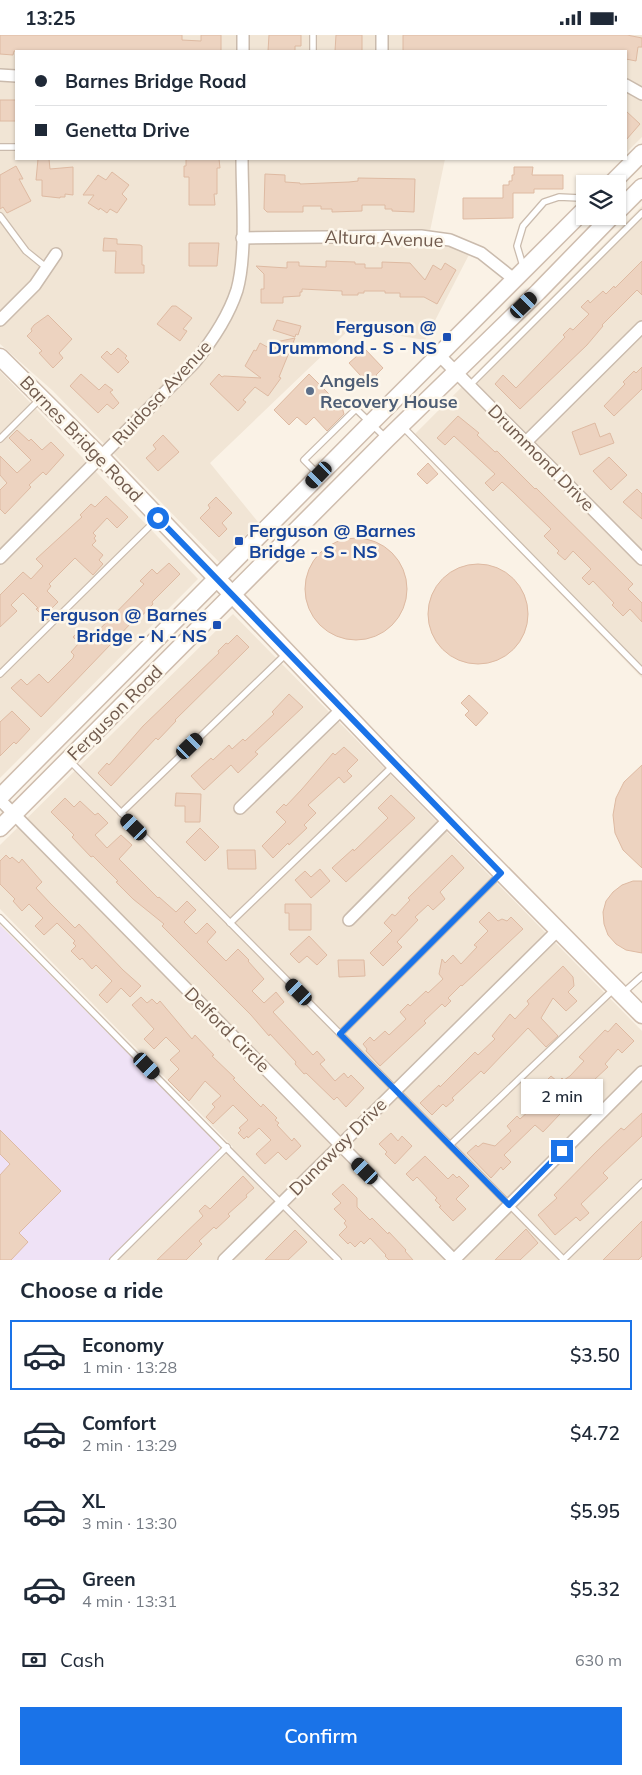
<!DOCTYPE html>
<html lang="en">
<head>
<meta charset="utf-8">
<style>
	:root { --surface:#fff; --page:#f2f2f3; --text:#1f2937; --muted:#747a83; --line:#e0e1e3; --accent:#1a73e8 }
	body { margin:0; font-family:Mulish,sans-serif; background:var(--page); color:var(--text); height:100vh; display:flex; flex-direction:column; font-size:19px; white-space:nowrap }
	* { box-sizing:border-box; margin:0 }
	p { font-size:16px; color:var(--muted) }
	.icon { flex:none; width:28px; height:28px; fill:none; stroke:currentColor; stroke-width:2; stroke-linecap:round; stroke-linejoin:round }
	.map { position:relative; height:1225px; overflow:hidden }
	.side { display:flex; flex-direction:column; background:var(--surface); flex:1 }
	.side>* { flex:none }
	.guide { position:absolute; left:15px; top:15px; width:612px; height:110px; border-radius:0px; box-shadow:0 1px 4px #0004; display:grid; align-content:center; height:110px; padding:0 20px; background:var(--surface) }
	.controls { position:absolute; left:576px; top:140px; display:grid; gap:10px }
	.controls a { display:grid; place-items:center; width:50px; height:50px; border-radius:0px; background:var(--surface); box-shadow:0 1px 4px #0004; font-size:25px }
	.end { position:absolute; width:22px; height:22px; margin:-11px; border:6px solid #1a73e8; background:#fff; box-shadow:0 0 0 2px #fff }
	.from { border-radius:50% }
	.bubble { position:absolute; height:35px; border-radius:0px; background:var(--surface); box-shadow:0 1px 4px #0004; font-size:16px; font-weight:600; line-height:35px; text-align:center }
	.car { position:absolute; width:15px; height:30px; margin:-15px -8px; border-radius:6px; box-shadow:0 0 4px 1px #0007; background:linear-gradient(#222 24%,#8ab4d8 0 40%,#222 0 76%,#8ab4d8 0 86%,#222 0) }
	.guide b { display:flex; align-items:center; gap:18px; height:48px; font-size:19px }
	.guide b+b { border-top:1px solid var(--line) }
	.guide i { width:12px; height:12px; background:var(--text) }
	ul { padding:0; list-style:none }
	li { display:flex; align-items:center; gap:15px; height:70px; margin:0 10px 8px; padding:0 10px; border:2px solid transparent; border-radius:0px }
	li div { flex:1 }
	li b { display:block; font-size:19px }
	li em { font-style:normal; font-weight:600 }
	li.current { border-color:var(--accent) }
	li>.icon { width:45px; height:45px; stroke-width:1.5 }
	h2 { padding:0 20px; font-size:22px; line-height:60px }
	.pay { display:flex; align-items:center; gap:12px; height:55px; padding:0 20px; font-size:19px }
	.pay p { margin-inline-start:auto }
	.cta { display:flex; gap:10px; margin-top:auto; padding:10px 20px }
	.cta a { flex:1; height:58px; border-radius:0px; background:var(--accent); color:#fff; font-size:20px; font-weight:600; line-height:58px; text-align:center }
	.status { display:flex; justify-content:space-between; align-items:center; height:35px; padding:0 25px; background:var(--surface); direction:ltr }
	.status svg { height:14px; fill:currentColor }
	.map>svg:first-child { display:block }
	.residential { fill:#f1e5d5 }
	.education { fill:#efe2f6 }
	.building { fill:#edd3c0; stroke:#debaa2 }
	.lines { fill:none; stroke-linecap:round; stroke-linejoin:round }
	.lane-casing { stroke:#cabbad; stroke-width:8 }
	.street-casing { stroke:#cabbad; stroke-width:14 }
	.secondary-casing { stroke:#cfbdae; stroke-width:19 }
	.lane { stroke:#fff; stroke-width:5.5 }
	.street { stroke:#fff; stroke-width:11 }
	.secondary { stroke:#fff; stroke-width:16 }
	.route { stroke:#1a73e8; stroke-width:6 }
	.transit-dot { fill:#1a4fb4; stroke:#fdf7ec; stroke-width:2 }
	.service-dot { fill:#5c6f8a; stroke:#fdf7ec; stroke-width:2 }
	.labels { text-anchor:middle; stroke-width:5; stroke-linejoin:round; paint-order:stroke }
	.street-label { font-size:18px; fill:#705a4d; stroke:#fdf7ec }
	.transit-label { font-size:18px; font-weight:bold; fill:#164399; stroke:#fdf7ec; text-anchor:end }
	.service-label { font-size:18px; font-weight:bold; fill:#4e5e75; stroke:#fdf7ec; text-anchor:start }
</style>
</head>
<body>
<div class="status"><b>13:25</b><svg viewBox="0 0 49 12"><path d="M0 12V9h3v3zM5 12V6h3v6zM10 12V3h3v9zM15 12V0h3v12zM26 1h20v11H26zM47 4h2v5h-2z"/></svg></div>
<div class="map">
<svg width="642" height="1225" viewBox="0 0 642 1225">
	<rect width="100%" height="100%" fill="#faf2e6"/>
	<g class="residential">
		<path d="M0,0h642v102l-16,16v-102h-610v108h429l-15,72 45,12 -50,97 -74,-12 -141,135 48,59 -38,41 -167,-172 -53,-47z"/>
		<path d="M642,171v472l-232,-239z"/>
		<path d="M0,336l198,208 -198,199z"/>
		<path d="M233,579l409,417v229h-524l115,-113 -233,-238v-64z"/>
	</g>
	<path class="education" d="M0,890l218,218 2,9 -109,108h-111z"/>
	<g class="building">
		<path d="M0,0h182v5l19,1v-6h20v16h-207l-1,4 -13,-1z"/>
		<path d="M269,0h32v11h-6v5h-27z"/>
		<path d="M336,0h26v16h-27z"/>
		<path d="M403,0h224l15,3v9h-4l-2,14 -10,-2v-8h-223z"/>
		<rect x="0" y="65" width="16" height="21"/>
		<path d="M626,76l14,13 -14,16z"/>
		<path d="M38,124h11l1,10 23,-2v28l-8,-1v3h-5v1l-18,-2v-16h-6z"/>
		<path d="M186,124h33l1,9h-3v26h-3l1,11h-26v-28h-5v-11h2z"/>
		<path d="M16,131l7,13h-4l12,22 -24,12 -4,-6 -3,2v-34z"/>
		<path d="M514,132h19l-1,8h31v14h-29v4h-21v25l-50,1v-21h40v-13h6v-4h3v-6h2z"/>
		<path d="M112,137l17,13 -7,9 5,5 -10,14 -7,-4 -3,4 -7,-5 -1,2 -11,-7 6,-8h-11l15,-20 8,5z"/>
		<path d="M265,139l20,1v7l15,1v1l49,-2 9,-1v-3l57,1 -1,33 -22,-1v-2h-7v-4h-23v6l-30,1v-3h-11v-3h-18v6h-36l-3,-3z"/>
		<path d="M104,203l13,1v5l23,1 2,1v19h2v8h-29l1,-22h-13z"/>
		<path d="M189,208h30l-2,23h-28z"/>
		<path d="M326,226l29,1v2h10v4h17v-6l28,1 15,17 8,-15 8,5 4,-7 11,7 -19,34 -13,-7h-24v-4h-15v-2h-21v2h-6v2h-16v-4l-40,-2v3h-2v4l-17,1v6h-22v-14h3v-15l-8,-8 31,2v-6h12v4l27,1z"/>
		<path d="M642,226v34l-5,-5 -35,35 1,1 -16,19 -67,64 -25,-25 8,-9 13,13 49,-51 -2,-2 7,-7 3,2 16,-16 -8,-7 7,-7 2,3 13,-12 3,3 8,-8 1,2z"/>
		<path d="M172,271h4l16,12 -9,11 4,2 -7,10 -23,-17z"/>
		<path d="M48,280l24,24 -13,14 4,5 -10,10 -14,-15 3,-2 -15,-15 5,-5 -1,-2 3,-4z"/>
		<path d="M277,285l24,6 -3,9 -2,-1 -1,3 -22,-7z"/>
		<path d="M295,303l-16,39 2,1 -13,18 -13,-9 -12,13 3,2 -8,9 -28,-27 9,-10 3,3 2,-1 37,2 -16,-12 9,-16 2,1 4,-8 9,5 2,-5z"/>
		<path d="M118,313l9,8 -2,2 4,4 -11,11 -17,-16 6,-6 4,4z"/>
		<path d="M365,314l18,19 -7,7 4,4 -9,8 -22,-24z"/>
		<path d="M642,332v22l-28,27 -10,-10 21,-22 -2,-2 11,-11 2,2z"/>
		<path d="M81,339l18,16 6,-6 8,6 -3,2 9,11 -6,6 -6,-5 -9,9 -28,-27z"/>
		<path d="M309,339l33,33 2,7 -17,17 -13,-14 -8,8 -9,-8 -8,8 -15,-15z"/>
		<path d="M458,381l21,17 -2,2 18,17 2,-1 38,38 1,-1 97,96 -5,5 14,14v19l-12,-13 -7,7 -11,-11 2,-2 -21,-22 -4,4 -7,-7 9,-9 -18,-18 -8,9 -8,-7 2,-2 -15,-15 7,-7 -38,-37 -11,-10 -9,9 -8,-8 10,-9 -41,-38 -9,9 -8,-7z"/>
		<path d="M595,388l5,14 10,-4 4,10 -34,12 -8,-23z"/>
		<path d="M17,395l12,11 2,-2 11,11 9,-8 13,13 -18,20 -3,-3 -14,13 2,2 -26,27 -5,-5v-19l7,-7 -7,-8v-19l17,17 14,-13 -22,-22z"/>
		<path d="M163,400l16,17 -21,19 -12,-13 10,-9 -3,-4z"/>
		<path d="M609,422l18,18 -16,15 -18,-19z"/>
		<path d="M428,428l10,11 -11,10 -10,-10z"/>
		<path d="M637,454l5,5v25l-19,-17z"/>
		<path d="M106,461l22,21 -11,11 -10,-10 -14,15 3,3 -2,2 2,3 -4,4 11,10 -4,5 4,4 -10,11 -18,-17 -26,26 2,2 -4,5 11,11 -7,7 4,4 -8,7 -11,-11 2,-1 -15,-15 -12,12 6,6 -17,16v-32l23,-23 8,7 12,-13 -7,-7 46,-42 -2,-2 11,-11 4,3z"/>
		<path d="M216,462l16,16 -10,10 5,6 -8,8 -19,-19 10,-10 -2,-3z"/>
		<circle cx="356" cy="554" r="51"/>
		<path d="M169,528l11,11 -28,28 1,2 -17,18 -2,-2 -93,97 -30,-29 10,-9 6,6 12,-11 9,9 25,-25 1,-3 -3,-3 8,-9 -6,-6 8,-8 10,9 53,-54 -4,-3 12,-12 5,5z"/>
		<circle cx="478" cy="579" r="50"/>
		<path d="M237,600l12,12 -74,73 1,1 -18,19 -2,-2 -45,48 -13,-13 9,-10 2,2 34,-39 76,-73 -1,-2 8,-8 2,1z"/>
		<path d="M289,659l14,13 -48,45 3,2 -20,19 -7,-8 -27,25 -13,-14 20,-18 2,2 16,-15 3,4 11,-10 2,2 29,-27 -2,-2z"/>
		<path d="M469,660l19,18 -12,13 -11,-11 4,-4 -8,-8z"/>
		<path d="M12,676l18,18 -14,15 -2,-2 -14,14v-34z"/>
		<path d="M344,712l14,13 -11,11 5,5 -8,7 -5,-6 -31,28 8,8 -12,12 3,3 -18,17 -1,-2 -15,15 -11,-12 24,-24 -10,-10 8,-8 2,2 16,-17 31,-36 2,2z"/>
		<path d="M642,730v103l-19,-18 -8,-17 -2,-18 3,-17 8,-16z"/>
		<path d="M176,758l25,1 -1,28h-15v-16h-10z"/>
		<path d="M391,760l24,23 -69,64 -14,-14 21,-19 1,2 34,-33 -10,-10z"/>
		<path d="M65,763l9,9 6,-6 15,14 3,-2 10,10 -13,12 12,13 14,-13 11,10 -13,14 39,39 1,-1 17,15 11,-11 9,9 -12,12 12,12 11,-11 9,9 -9,10 19,19 12,-12 11,11 -1,1 16,18 -12,12 12,12 12,-11 8,10 -11,10 40,43 4,-4 8,9 -5,4 15,17 9,-8 4,5 3,-3 13,13 -18,19 -9,-10 -3,3 -28,-27 -2,1 -9,-10 1,-2 -26,-28 -1,2 -18,-21 -89,-89 2,-2 -31,-25 -17,-17 2,-1 -25,-25 -2,1 -19,-20 2,-2 -23,-23z"/>
		<path d="M200,793l19,19 -14,14 -19,-19z"/>
		<path d="M227,815h28l1,19h-28z"/>
		<path d="M6,820l4,4 2,-2 7,6 3,-4 20,23 -6,6 14,15 25,25 4,-4 44,46 18,16 -11,11 -9,-9 -14,15 -8,-8 13,-14 -16,-16 -4,4 -10,-11 -2,2 -9,-9 5,-5 -3,-3 2,-2 -18,-18 -13,12 -9,-9 8,-8 -14,-14 -7,7 -9,-10 2,-2 -15,-15v-23z"/>
		<path d="M452,820l12,13 -24,24 5,7 -12,11 -5,-5 -13,12 3,3 -21,22 5,5 -19,19 -13,-13 22,-22 -8,-8 8,-9 3,2 15,-16 -2,-2z"/>
		<path d="M320,834l10,12 -19,17 -16,-18 10,-9 6,6z"/>
		<path d="M633,846h9v72l-16,-3 -10,-6 -8,-9 -4,-11 -1,-12 3,-11 7,-9 9,-7z"/>
		<path d="M285,869h26v26h-22v-17h-4z"/>
		<path d="M489,877l9,9 4,-2 5,2 4,-4 12,12 -61,57 -1,-1 -13,13 3,3 -6,6 -3,-3 -18,17 2,2 -46,43 -14,-15 1,-2 -4,-5 7,-7 4,4 11,-10 4,4 17,-16 -6,-7 8,-8 2,2 16,-15 2,2 15,-14 -4,-5 3,-15 3,4 8,-8 8,9 16,-17 -3,-2 14,-14 -9,-9z"/>
		<path d="M309,901l18,19 -10,10 -10,-9 -8,7 -9,-9z"/>
		<path d="M338,925h26l1,16 -26,1z"/>
		<path d="M563,931l10,11 1,9 -6,6 9,9 -11,10 -13,-13 -12,20 17,18 -12,11 -18,-19 -44,46 -3,-3 -29,27 2,2 -8,7 -3,-3 -11,11 -12,-12 19,-18 1,2 35,-35 3,3 17,-16 -3,-3 18,-22 5,5 14,-15 -2,-3z"/>
		<path d="M141,962l6,6 5,-4 5,5 3,-3 32,38 3,-4 19,20 -2,1 23,22 -2,1 28,28 2,-3 14,14 -2,2 4,3 -2,2 15,16 2,-3 7,8 -15,14 -8,-8 -13,12 -9,-10 15,-14 -12,-12 -11,10 -1,-2 -3,3 -6,-6 3,-3 -2,-2 9,-8 -15,-15 -20,19 -7,-7 9,-10 -3,-3 9,-8 -16,-15 -16,20 -21,-21 11,-11 -9,-9 10,-9 -14,-14 -12,12 -10,-10 10,-10 -22,-24z"/>
		<path d="M616,988l18,18 -12,12 -4,-4 -13,15 3,3 -14,13 -1,-1 -50,53 -8,-7 -31,30 7,7 -8,8 -2,-3 -10,11 -24,-25 9,-8 2,2 5,-4 12,3 16,-15 -4,-5 10,-10 3,3 28,-25 -7,-8 10,-10 7,6 4,-4 2,2 6,-4 14,-15 -5,-4 26,-27 3,2z"/>
		<path d="M642,1078v23l-39,37 5,5 -27,26 8,9 -9,8 -4,-4 -21,18 -17,-20 19,-17 -3,-3 42,-43 25,-24 3,2z"/>
		<path d="M0,1095l61,61 -42,42 9,9 -17,18h-11v-85l10,-11 -10,-10z"/>
		<path d="M391,1098l7,8 4,-5 10,10 -17,18 -10,-10 2,-2 -8,-8z"/>
		<path d="M425,1121l23,23 5,-5 4,4 2,-2 10,10 -13,13 10,10 -13,12 -14,-14 2,-1 -6,-6 2,-2 -20,-21 -4,4 -7,-7z"/>
		<path d="M243,1141l11,12 -8,7 1,2 -19,17 2,2 -14,13 -2,-2 -15,14 3,3 -16,16h-29l46,-44 -4,-5 6,-6 5,4z"/>
		<path d="M343,1149l14,14v9l13,13 2,-2 16,16 1,-2 17,18 -1,1 8,9h-24l-4,-4 1,-1 -16,-17 -6,6 -3,-3 -6,6 -5,-5 -2,2 -9,-9 8,-8 -3,-4 2,-2 -12,-12 7,-6 -9,-9z"/>
		<path d="M642,1186v35l-4,4h-35z"/>
		<path d="M526,1194l12,14 -18,17h-25z"/>
		<path d="M295,1195l12,12 -19,18h-23z"/>
	</g>
	<g class="lines">
		<defs>
			<g id="lane">
				<path d="M313,16v-16"/>
				<path d="M0,112h16"/>
				<path d="M0,181l26,35 21,17"/>
				<path d="M523,231l-6,-20 6,-20 21,-24 15,-5 21,1 5,3"/>
				<path d="M469,351l173,-173"/>
				<path d="M402,391l240,245"/>
				<path d="M0,404l39,-39"/>
				<path d="M318,439l-14,-14 52,-51 30,29"/>
				<path d="M0,639l158,-156"/>
				<path d="M70,726l494,499"/>
				<path d="M121,778l166,-160"/>
				<path d="M0,883c113,114 224,229 338,342"/>
				<path d="M230,888l164,-158"/>
				<path d="M623,958l19,-17"/>
				<path d="M340,999l161,-161"/>
				<path d="M450,1110l165,-157"/>
				<path d="M113,1225l114,-113"/>
				<path d="M563,1225l79,-77"/>
			</g>
			<g id="street">
				<path d="M243,16v-16"/>
				<path d="M382,16v-16"/>
				<path d="M0,40l16,1"/>
				<path d="M626,50l16,9"/>
				<path d="M242,203l179,-2 29,4 31,13 34,27"/>
				<path d="M0,285l35,-35 21,-31"/>
				<path d="M440,321l202,203"/>
				<path d="M525,408l117,-116"/>
				<path d="M0,523l194,-195c18,-22 34,-45 43,-73 10,-36 5,-93 5,-131"/>
				<path d="M0,765l454,460"/>
				<path d="M240,773l102,-99"/>
				<path d="M349,885l100,-101"/>
				<path d="M224,1225l334,-330"/>
				<path d="M454,1225l188,-188"/>
			</g>
			<g id="secondary">
				<path d="M611,149l31,-31"/>
				<path d="M618,176l24,-24"/>
				<path d="M0,322l101,100 294,308 247,250"/>
				<path d="M0,762l371,-374 214,-214"/>
				<path d="M0,793l387,-389 151,-147 74,-76"/>
			</g>
		</defs>
		<use href="#lane" class="lane-casing"/>
		<use href="#street" class="street-casing"/>
		<use href="#secondary" class="secondary-casing"/>
		<use href="#lane" class="lane"/>
		<use href="#street" class="street"/>
		<use href="#secondary" class="secondary"/>
	</g>
	<g class="lines">
		<path class="route" d="M158,483l343,355 -161,161 169,171 53,-54"/>
	</g>
	<g class="transit-dot">
		<rect x="442" y="297" width="10" height="10" rx="2.5"/>
		<rect x="234" y="501" width="10" height="10" rx="2.5"/>
		<rect x="212" y="585" width="10" height="10" rx="2.5"/>
	</g>
	<circle class="service-dot" cx="310" cy="356" r="5"/>
	<g class="labels">
		<g class="street-label">
			<text transform="translate(384 204) rotate(2)" y="6">Altura Avenue</text>
			<text transform="translate(162 358) rotate(-47)" y="6">Ruidosa Avenue</text>
			<text transform="translate(81 404) rotate(46)" y="6">Barnes Bridge Road</text>
			<text transform="translate(541 423) rotate(45)" y="6">Drummond Drive</text>
			<text transform="translate(115 678) rotate(-45)" y="6">Ferguson Road</text>
			<text transform="translate(227 995) rotate(45)" y="6">Delford Circle</text>
			<text transform="translate(338 1112) rotate(-45)" y="6">Dunaway Drive</text>
		</g>
		<g class="transit-label">
			<text x="437" y="298">Ferguson @<tspan x="437" dy="21">Drummond - S - NS</tspan></text>
			<text x="249" y="502" text-anchor="start">Ferguson @ Barnes<tspan x="249" dy="21">Bridge - S - NS</tspan></text>
			<text x="207" y="586">Ferguson @ Barnes<tspan x="207" dy="21">Bridge - N - NS</tspan></text>
		</g>
		<g class="service-label">
			<text x="320" y="352">Angels<tspan x="320" dy="21">Recovery House</tspan></text>
		</g>
	</g>
</svg>
<div class="controls">
<a><svg class="icon" aria-label="layers" viewBox="0 0 24 24"><path d="M12 4l9 5-9 5-9-5zM3 14l9 5 9-5"/></svg></a>
</div>
<i class="end from" style="left:158px;top:483px"></i>
<i class="end" style="left:562px;top:1116px"></i>
<div class="bubble" style="left:521px;top:1044px;width:82px">2 min</div>
<i class="car" style="left:524px;top:270px;rotate:46deg"></i>
<i class="car" style="left:319px;top:440px;rotate:224deg"></i>
<i class="car" style="left:190px;top:711px;rotate:46deg"></i>
<i class="car" style="left:134px;top:792px;rotate:315deg"></i>
<i class="car" style="left:299px;top:957px;rotate:315deg"></i>
<i class="car" style="left:147px;top:1031px;rotate:136deg"></i>
<i class="car" style="left:365px;top:1136px;rotate:315deg"></i>
<div class="guide">
<b><i class="from"></i>Barnes Bridge Road</b>
<b><i></i>Genetta Drive</b>
</div>
</div>
<section class="side">
<h2>Choose a ride</h2>
<ul>
<li class="current"><svg class="icon" aria-label="car" viewBox="0 0 24 24"><path d="M5 17H2v-5l4-1 3-4h7l3 4 3 1v5h-3M9 17h6M6 11h13"/><circle cx="7" cy="17" r="2"/><circle cx="17" cy="17" r="2"/></svg><div><b>Economy</b><p>1 min · 13:28</p></div><em>$3.50</em></li>
<li><svg class="icon" aria-label="car" viewBox="0 0 24 24"><path d="M5 17H2v-5l4-1 3-4h7l3 4 3 1v5h-3M9 17h6M6 11h13"/><circle cx="7" cy="17" r="2"/><circle cx="17" cy="17" r="2"/></svg><div><b>Comfort</b><p>2 min · 13:29</p></div><em>$4.72</em></li>
<li><svg class="icon" aria-label="car" viewBox="0 0 24 24"><path d="M5 17H2v-5l4-1 3-4h7l3 4 3 1v5h-3M9 17h6M6 11h13"/><circle cx="7" cy="17" r="2"/><circle cx="17" cy="17" r="2"/></svg><div><b>XL</b><p>3 min · 13:30</p></div><em>$5.95</em></li>
<li><svg class="icon" aria-label="car" viewBox="0 0 24 24"><path d="M5 17H2v-5l4-1 3-4h7l3 4 3 1v5h-3M9 17h6M6 11h13"/><circle cx="7" cy="17" r="2"/><circle cx="17" cy="17" r="2"/></svg><div><b>Green</b><p>4 min · 13:31</p></div><em>$5.32</em></li>
</ul>
<div class="pay"><svg class="icon" aria-label="cash" viewBox="0 0 24 24"><path d="M3 7h18v10H3z"/><circle cx="12" cy="12" r="2"/></svg>Cash<p>630 m</p></div>
<div class="cta"><a>Confirm</a></div>
</section>
</body>
</html>
